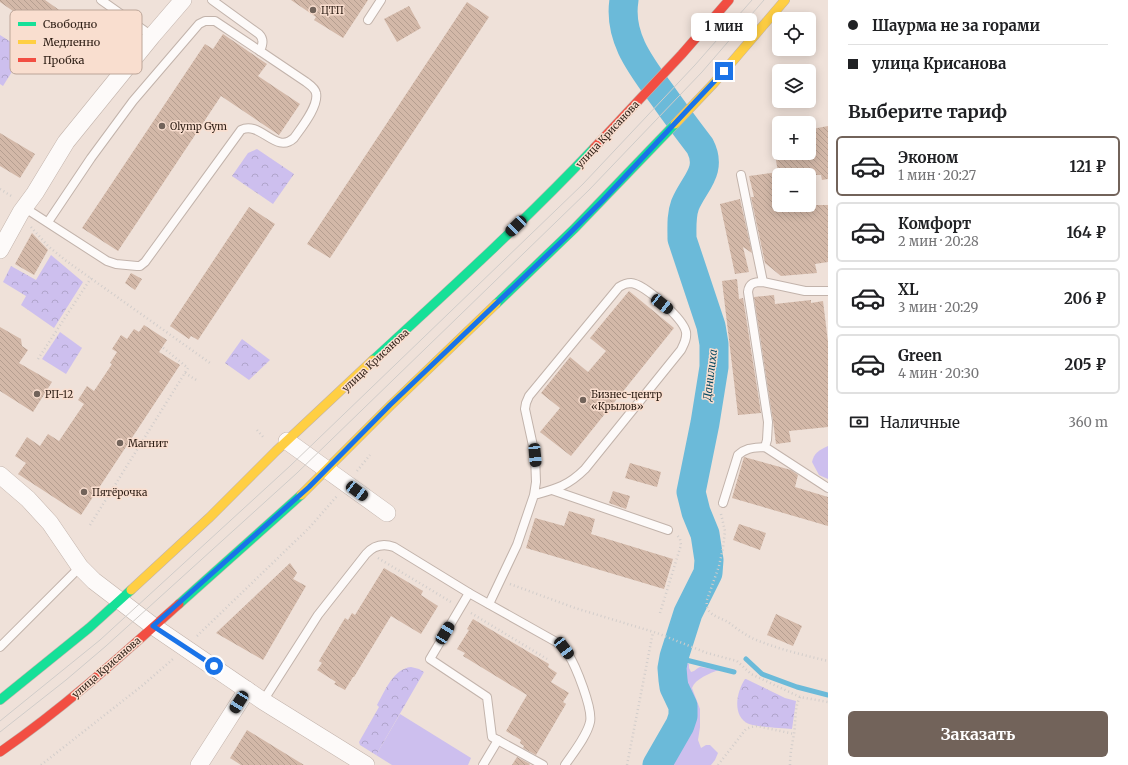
<!DOCTYPE html>
<html lang="ru">
<head>
<meta charset="utf-8">
<style>
	:root { --surface:#fff; --page:#f6f6f6; --text:#202124; --muted:#757577; --line:#e0e0e0; --accent:#72635a }
	body { margin:0; font-family:Merriweather,serif; background:var(--page); color:var(--text); height:100vh; display:flex; flex-direction:column; font-size:15px; white-space:nowrap }
	* { box-sizing:border-box; margin:0 }
	p { font-size:13px; color:var(--muted) }
	.icon { flex:none; width:22px; height:22px; fill:none; stroke:currentColor; stroke-width:2; stroke-linecap:round; stroke-linejoin:round }
	.map { position:relative; flex:1; overflow:hidden }
	.details { display:flex; flex-direction:column; background:var(--surface); width:300px }
	.details>* { flex:none }
	.banner { display:grid; align-content:center; height:88px; padding:0 20px; background:var(--surface) }
	.buttons { position:absolute; left:772px; top:12px; display:grid; gap:8px }
	.buttons a { display:grid; place-items:center; width:44px; height:44px; border-radius:6px; background:var(--surface); box-shadow:0 2px 10px #0003; font-size:20px }
	.end { position:absolute; width:18px; height:18px; margin:-9px; border:5px solid #1a73e8; background:#fff; box-shadow:0 0 0 2px #fff }
	.from { border-radius:50% }
	.bubble { position:absolute; height:28px; border-radius:6px; background:var(--surface); box-shadow:0 2px 10px #0003; font-size:13px; font-weight:700; line-height:28px; text-align:center }
	.car { position:absolute; width:12px; height:24px; margin:-12px -6px; border-radius:5px; box-shadow:0 0 3px 1px #0007; background:linear-gradient(#222 24%,#8ab4d8 0 40%,#222 0 76%,#8ab4d8 0 86%,#222 0) }
	.banner b { display:flex; align-items:center; gap:14px; height:38px; font-size:15px }
	.banner b+b { border-top:1px solid var(--line) }
	.banner i { width:10px; height:10px; background:var(--text) }
	ul { padding:0; list-style:none }
	li { display:flex; align-items:center; gap:12px; height:60px; margin:0 8px 6px; padding:0 12px; border:2px solid var(--line); border-radius:6px }
	li div { flex:1 }
	li b { display:block; font-size:15px }
	li em { font-style:normal; font-weight:700 }
	li.on { border-color:var(--accent) }
	li>.icon { width:36px; height:36px; stroke-width:1.5 }
	h2 { padding:0 20px; font-size:18px; line-height:48px }
	.pay { display:flex; align-items:center; gap:10px; height:44px; padding:0 20px; font-size:15px }
	.pay p { margin-inline-start:auto }
	.primary-button { display:flex; gap:8px; margin-top:auto; padding:8px 20px }
	.primary-button a { flex:1; height:46px; border-radius:6px; background:var(--accent); color:#fff; font-size:16px; font-weight:700; line-height:46px; text-align:center }
	main { display:flex; flex:1; min-height:0 }
	.map>svg:first-child { display:block }
	.green { fill:#cdbfee }
	.park { fill:url(#park-crowns) }
	.lines { fill:none; stroke-linecap:round; stroke-linejoin:round }
	.stream { stroke:#6bbad9; stroke-width:5 }
	.river { stroke:#6bbad9; stroke-width:29 }
	.building { fill:url(#building-back-hatch) }
	.lane-casing { stroke:#c2b3ab; stroke-width:10 }
	.street-casing { stroke:#c2b3ab; stroke-width:18 }
	.fast-casing { stroke:#c2b3ab; stroke-width:10 }
	.slow-casing { stroke:#c2b3ab; stroke-width:10 }
	.jam-casing { stroke:#c2b3ab; stroke-width:10 }
	.path { stroke:#d2cdcb; stroke-width:2.5; stroke-dasharray:1 3; stroke-linecap:butt }
	.lane { stroke:#fdfaf9; stroke-width:8 }
	.street { stroke:#fdfaf9; stroke-width:17 }
	.fast { stroke:#16e098; stroke-width:9 }
	.slow { stroke:#ffcf43; stroke-width:9 }
	.jam { stroke:#f24e42; stroke-width:9 }
	.tram { stroke:#d0ccc9; stroke-width:1 }
	.route { stroke:#1a73e8; stroke-width:5 }
	.poi-dot { fill:#72635a; stroke:#f9decf; stroke-width:1.5 }
	.labels { text-anchor:middle; stroke-width:3; stroke-linejoin:round; paint-order:stroke }
	.poi-label { font-size:10px; fill:#2f1f16; stroke:#f9decf; text-anchor:start }
	.street-label { font-size:10px; fill:#2f1f16; stroke:#f9decf }
	.water-label { font-size:11px; font-style:italic; fill:#064962; stroke:#f9decf }
	.key { fill:#f9decf; stroke:#bca598; stroke-width:1 }
	.key-label { font-size:11px; fill:#2f1f16 }
</style>
</head>
<body>
<main>
<div class="map">
<svg width="828" height="765" viewBox="0 0 828 765">
	<defs>
		<pattern id="park-crowns" width="20" height="18" patternUnits="userSpaceOnUse"><rect width="20" height="18" fill="#cdbfee"/><path d="M2 6a3 3 0 1 1 6 0M12 15a3 3 0 1 1 6 0" fill="none" stroke="#b0a4cb"/></pattern>
		<pattern id="building-back-hatch" width="6" height="6" patternUnits="userSpaceOnUse"><rect width="6" height="6" fill="#d3b8a8"/><path d="M-1 5l2 2M0 0l6 6M5-1l2 2" fill="none" stroke="#b59e90"/></pattern>
	</defs>
	<rect width="100%" height="100%" fill="#efe1d9"/>
	<g class="green">
		<path d="M828,446v33l-9,-4 -7,-13c2,-9 7,-12 16,-16z"/>
		<path d="M676,662h8l5,2v4l2,4 3,-1 4,-3 2,-1 19,3c-9,3 -24,9 -27,18l8,21v18l-2,13 3,8 5,-3h4l8,8 -3,7 -4,5h-51c6,-13 23,-33 25,-46 3,-19 -18,-40 -9,-57z"/>
		<path d="M400,714l71,44 -3,7h-76l-16,-10z"/>
	</g>
	<g class="park">
		<path d="M0,35l25,16 -22,35 -3,-2z"/>
		<path d="M257,149l37,25 -21,30 -41,-28 16,-23z"/>
		<path d="M51,255l32,27 -29,46 -33,-23 5,-9 -23,-14 8,-16 25,14z"/>
		<path d="M60,332l22,16 -16,26 -24,-15z"/>
		<path d="M242,339l28,21 -21,20 -24,-17z"/>
		<path d="M411,667l8,2 5,3 -48,83 -16,-10 -1,-3 20,-35 -2,-2c8,-14 16,-36 34,-38z"/>
		<path d="M745,679h1l39,19 11,3 -4,28c-10,-1 -35,-2 -43,-5 -18,-8 -12,-33 -4,-45z"/>
	</g>
	<g class="lines">
		<g class="stream">
			<path d="M674,657l60,15"/>
			<path d="M746,659l16,15 35,13 31,8"/>
		</g>
		<path class="river" d="M624,0c-6,38 18,67 39,96 12,17 24,33 37,50 13,25 -6,37 -15,59 -4,11 -3,22 -3,34l29,87 3,18v23l-9,56 -14,69 5,20 9,22 4,26 -1,13 -20,40 -14,44 -2,11 1,12 1,7 9,19v10l-3,9 -23,40"/>
	</g>
	<g class="building">
		<path d="M0,0h45l57,40 -16,22 -86,-60z"/>
		<path d="M291,0h77l-25,38 -29,-18 2,-3z"/>
		<path d="M467,2l22,15 -159,241 -23,-14z"/>
		<path d="M409,6l12,22 -24,14 -13,-23z"/>
		<path d="M223,34l44,30 -9,12 42,28 -21,31 -58,-39 -103,155 -36,-23 123,-184 8,5z"/>
		<path d="M828,126v53l-6,1 -1,-5h-42v30h49v57l-13,2 2,9 -36,3 -16,-13 -14,-66h3l-5,-21 29,-4 -3,-17 12,-2h29l-4,-24z"/>
		<path d="M0,133l35,21 -15,24 -20,-12z"/>
		<path d="M740,199l12,54 -9,-6 6,25 -14,2 -15,-70z"/>
		<path d="M249,207l26,17 -77,116 -7,-4 -2,3 -19,-13z"/>
		<path d="M32,233l16,17 -14,25 -19,-11z"/>
		<path d="M131,273l11,6 -7,11 -10,-7z"/>
		<path d="M737,279l2,20 4,-1 18,115 -23,2 -16,-134z"/>
		<path d="M629,291l45,37 -103,128 -31,-24 20,-24 -19,-15 29,-36 18,15 18,-21 -16,-13z"/>
		<path d="M774,295l1,9 36,-4v3l12,-2 5,41v85l-39,4 2,11 -15,2 -3,-23 -19,-124z"/>
		<path d="M144,325l23,15 -8,12 21,13 -99,150 -63,-41 8,-11 -11,-7 12,-19 13,9 8,-12 11,7 25,-37 -6,-4 9,-14 7,5 18,-27 -2,-1 7,-11 -5,-3 9,-14 6,4 7,-10 5,3z"/>
		<path d="M0,327l21,12 1,7 6,4 -9,13 33,19 -19,30 -33,-21z"/>
		<path d="M744,457l47,13 7,5 -3,12 33,10v29l-96,-28z"/>
		<path d="M630,463l31,9 -4,15 -32,-9z"/>
		<path d="M613,491l17,5 -4,13 -17,-6z"/>
		<path d="M569,511l26,8 -4,15 82,25 -9,30 -138,-41 9,-30 29,8z"/>
		<path d="M739,524l27,9 -6,17 -27,-10z"/>
		<path d="M290,563l7,10 -4,6 13,7 -43,74 -47,-27z"/>
		<path d="M384,568l39,23 -2,4 17,11 -17,28 -30,-18 -37,61h-1l-8,13 -11,-6 2,-2 -19,-12 5,-7 -3,-2 26,-43 3,2 4,-7 3,2z"/>
		<path d="M776,614l26,12 -9,20 -26,-11z"/>
		<path d="M473,619l76,45 -1,3 9,6 -6,9 18,11 -6,9 3,2 -30,51 -13,-7 1,-2 -4,-3 1,-3 -15,-9 21,-36 -64,-39 2,-3 -8,-4 12,-19 -2,-1z"/>
		<path d="M247,730l57,35h-63l-11,-7z"/>
		<path d="M517,757l13,7 -1,1h-17z"/>
	</g>
	<g class="lines">
		<defs>
			<g id="lane">
				<path d="M101,0l51,36"/>
				<path d="M368,20l13,-20"/>
				<path d="M741,175l22,107"/>
				<path d="M25,208l82,53 9,3 21,2h3l5,-4 96,-132c19,-10 35,25 53,8 7,-10 25,-32 22,-45 -1,-5 -6,-8 -10,-11l-46,-31c3,-7 4,-12 -1,-17l-47,-34"/>
				<path d="M48,222l43,-64 42,-57 66,-77 6,-3h10l45,30"/>
				<path d="M828,291h-23l-42,-9c-9,0 -14,1 -15,10l20,130 -1,18 -2,7 63,41"/>
				<path d="M552,490l116,40"/>
				<path d="M723,503l15,-48c9,-8 16,-7 27,-8"/>
				<path d="M469,593l-39,66 57,38 5,40 51,28"/>
				<path d="M489,604l28,-59 17,-50 2,-13 -1,-27 -10,-46 1,-6 3,-7 90,-109c3,-2 7,-4 12,-4 13,1 52,35 55,49 1,7 -2,12 -5,18l-96,119c-17,17 -29,20 -51,26"/>
				<path d="M0,647l80,-80"/>
				<path d="M263,701l55,-86 48,-61c8,-9 17,-11 28,-7l75,46 89,50c4,4 7,7 10,11 8,12 25,55 22,68 -3,14 -17,31 -25,43"/>
				<path d="M483,765l15,-25"/>
			</g>
			<g id="street">
				<path d="M0,250l21,-38 14,-19 31,-51 86,-106 31,-36"/>
				<path d="M287,441l100,72"/>
				<path d="M0,475l28,24 22,24 30,44 14,14 59,45 110,75 103,64"/>
				<path d="M199,765l48,-75"/>
			</g>
			<g id="fast">
				<path d="M496,304l78,-75 101,-105"/>
				<path d="M373,360c75,-69 151,-138 221,-212"/>
				<path d="M179,604l122,-109"/>
				<path d="M0,700l89,-72 42,-38"/>
			</g>
			<g id="slow">
				<path d="M675,124l39,-41 71,-83"/>
				<path d="M301,495l90,-90 105,-101"/>
				<path d="M131,590l79,-73 66,-66 97,-91"/>
			</g>
			<g id="jam">
				<path d="M594,148l88,-94 47,-54"/>
				<path d="M0,752c64,-44 121,-96 179,-148"/>
			</g>
		</defs>
		<use href="#lane" class="lane-casing"/>
		<use href="#street" class="street-casing"/>
		<use href="#fast" class="fast-casing"/>
		<use href="#slow" class="slow-casing"/>
		<use href="#jam" class="jam-casing"/>
		<g class="path">
			<path d="M0,189l13,8"/>
			<path d="M31,227l17,19 17,14 145,103"/>
			<path d="M38,359l53,-81"/>
			<path d="M185,373l13,8"/>
			<path d="M257,430l7,8"/>
			<path d="M357,471l13,-16"/>
			<path d="M721,514l4,17 -2,17 -4,18 -12,34c-2,15 10,16 21,22 8,6 17,13 26,17 24,10 49,16 74,22"/>
			<path d="M90,525l98,-157 -26,-21"/>
			<path d="M378,558l73,44"/>
			<path d="M510,584l65,24 82,25 50,20 30,8 14,13 49,23 28,5"/>
			<path d="M471,613l76,46"/>
			<path d="M660,613l21,-68 -1,-6 -3,-4"/>
			<path d="M197,636l113,-109 27,-31"/>
			<path d="M41,765l102,-80 30,-26"/>
			<path d="M627,765l26,-133"/>
			<path d="M718,765l28,-36 5,-2 6,-1 37,8"/>
			<path d="M790,765c0,-11 2,-20 4,-31 2,-12 0,-26 6,-37"/>
		</g>
		<use href="#lane" class="lane"/>
		<use href="#street" class="street"/>
		<use href="#fast" class="fast"/>
		<use href="#slow" class="slow"/>
		<use href="#jam" class="jam"/>
		<g class="tram">
			<path d="M0,721l100,-81 190,-174 293,-282 112,-119 57,-65"/>
			<path d="M0,732l66,-52 40,-34 191,-173 292,-283 113,-118 62,-72"/>
		</g>
	</g>
	<g class="lines">
		<path class="route" d="M214,666l-61,-40 156,-139 81,-82 174,-166 38,-38 122,-130"/>
	</g>
	<g class="poi-dot">
		<circle cx="313" cy="10" r="4"/>
		<circle cx="162" cy="126" r="4"/>
		<circle cx="37" cy="394" r="4"/>
		<circle cx="583" cy="400" r="4"/>
		<circle cx="120" cy="443" r="4"/>
		<circle cx="84" cy="492" r="4"/>
	</g>
	<g class="labels">
		<g class="poi-label">
			<text x="321" y="14">ЦТП</text>
			<text x="170" y="130">Olymp Gym</text>
			<text x="45" y="398">РП-12</text>
			<text x="591" y="398">Бизнес-центр<tspan x="591" dy="12">«Крылов»</tspan></text>
			<text x="128" y="447">Магнит</text>
			<text x="92" y="496">Пятёрочка</text>
		</g>
		<g class="street-label">
			<text transform="translate(607 134) rotate(-47)" y="4">улица Крисанова</text>
			<text transform="translate(375 360) rotate(-43)" y="4">улица Крисанова</text>
			<text transform="translate(106 667) rotate(-41)" y="4">улица Крисанова</text>
		</g>
		<g class="water-label">
			<text transform="translate(710 375) rotate(-83)" y="4">Данилиха</text>
		</g>
	</g>
	<rect x="10" y="10" width="132" height="64" rx="6" class="key"/>
	<rect x="18" y="22" width="18" height="4" fill="#16e098"/>
	<rect x="18" y="40" width="18" height="4" fill="#ffcf43"/>
	<rect x="18" y="58" width="18" height="4" fill="#f24e42"/>
	<g class="key-label">
		<text x="43" y="28">Свободно</text>
		<text x="43" y="46">Медленно</text>
		<text x="43" y="64">Пробка</text>
	</g>
</svg>
<div class="buttons">
<a><svg class="icon" aria-label="locate" viewBox="0 0 24 24"><circle cx="12" cy="12" r="6"/><path d="M12 2v4M12 18v4M2 12h4M18 12h4"/></svg></a>
<a><svg class="icon" aria-label="layers" viewBox="0 0 24 24"><path d="M12 4l9 5-9 5-9-5zM3 14l9 5 9-5"/></svg></a>
<a>+</a>
<a>−</a>
</div>
<i class="end from" style="left:214px;top:666px"></i>
<i class="end" style="left:724px;top:71px"></i>
<div class="bubble" style="left:691px;top:13px;width:66px">1 мин</div>
<i class="car" style="left:516px;top:226px;rotate:226deg"></i>
<i class="car" style="left:662px;top:304px;rotate:128deg"></i>
<i class="car" style="left:535px;top:455px;rotate:175deg"></i>
<i class="car" style="left:357px;top:491px;rotate:127deg"></i>
<i class="car" style="left:445px;top:633px;rotate:31deg"></i>
<i class="car" style="left:564px;top:648px;rotate:143deg"></i>
<i class="car" style="left:239px;top:702px;rotate:212deg"></i>
</div>
<section class="details">
<div class="banner">
<b><i class="from"></i>Шаурма не за горами</b>
<b><i></i>улица Крисанова</b>
</div>
<h2>Выберите тариф</h2>
<ul>
<li class="on"><svg class="icon" aria-label="car" viewBox="0 0 24 24"><path d="M5 17H2v-5l4-1 3-4h7l3 4 3 1v5h-3M9 17h6M6 11h13"/><circle cx="7" cy="17" r="2"/><circle cx="17" cy="17" r="2"/></svg><div><b>Эконом</b><p>1 мин · 20:27</p></div><em>121 ₽</em></li>
<li><svg class="icon" aria-label="car" viewBox="0 0 24 24"><path d="M5 17H2v-5l4-1 3-4h7l3 4 3 1v5h-3M9 17h6M6 11h13"/><circle cx="7" cy="17" r="2"/><circle cx="17" cy="17" r="2"/></svg><div><b>Комфорт</b><p>2 мин · 20:28</p></div><em>164 ₽</em></li>
<li><svg class="icon" aria-label="car" viewBox="0 0 24 24"><path d="M5 17H2v-5l4-1 3-4h7l3 4 3 1v5h-3M9 17h6M6 11h13"/><circle cx="7" cy="17" r="2"/><circle cx="17" cy="17" r="2"/></svg><div><b>XL</b><p>3 мин · 20:29</p></div><em>206 ₽</em></li>
<li><svg class="icon" aria-label="car" viewBox="0 0 24 24"><path d="M5 17H2v-5l4-1 3-4h7l3 4 3 1v5h-3M9 17h6M6 11h13"/><circle cx="7" cy="17" r="2"/><circle cx="17" cy="17" r="2"/></svg><div><b>Green</b><p>4 мин · 20:30</p></div><em>205 ₽</em></li>
</ul>
<div class="pay"><svg class="icon" aria-label="cash" viewBox="0 0 24 24"><path d="M3 7h18v10H3z"/><circle cx="12" cy="12" r="2"/></svg>Наличные<p>360 m</p></div>
<div class="primary-button"><a>Заказать</a></div>
</section>
</main>
</body>
</html>
